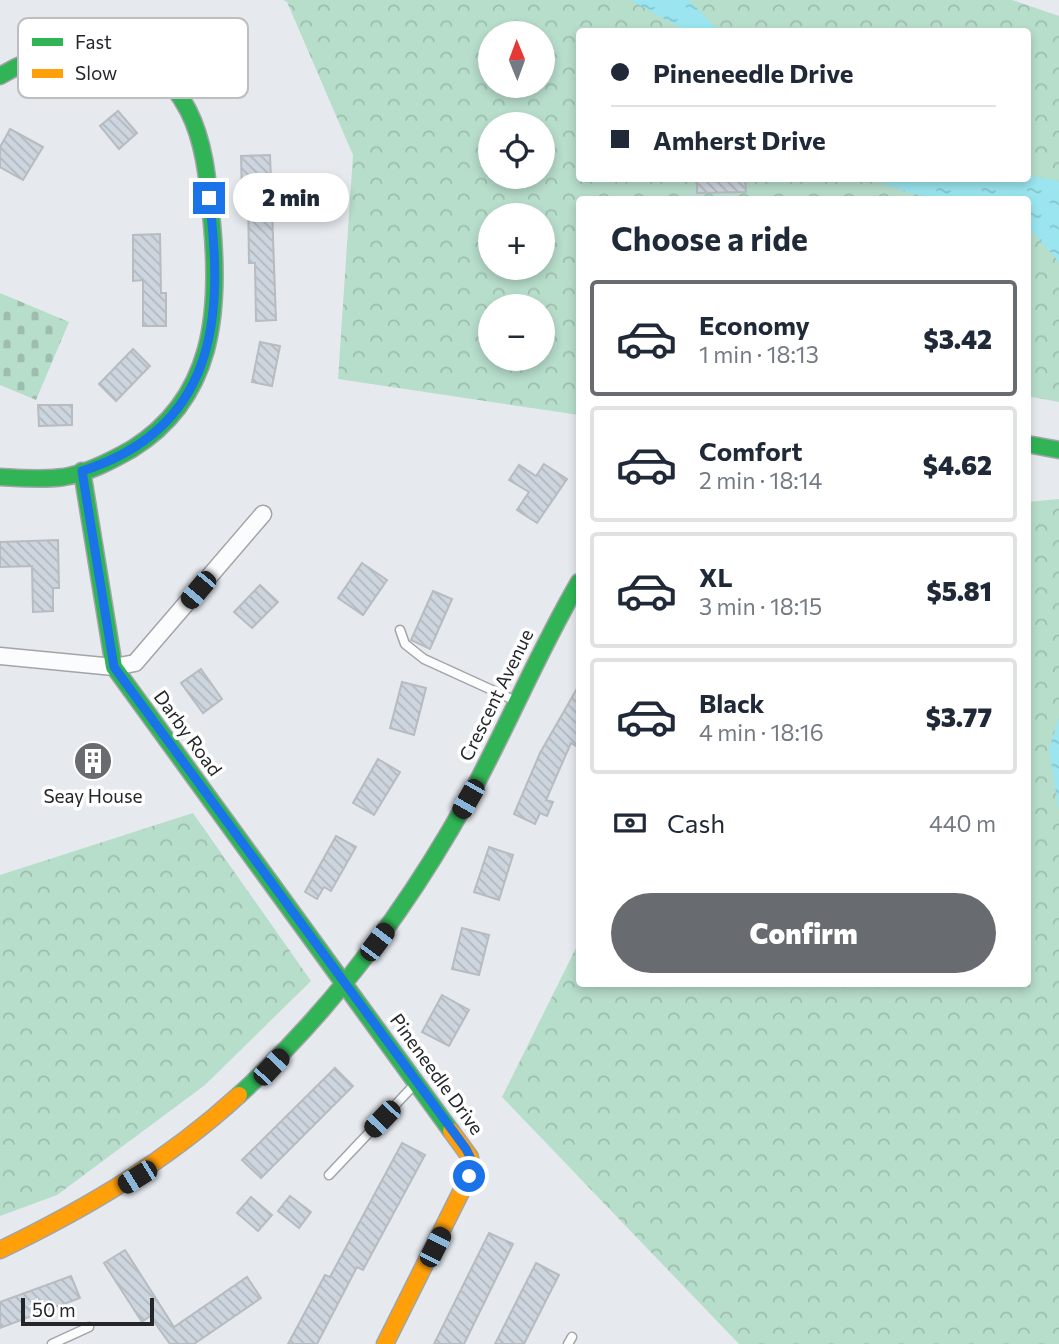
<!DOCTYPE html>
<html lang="en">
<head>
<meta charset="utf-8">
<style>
	:root { --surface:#fff; --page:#f6f6f7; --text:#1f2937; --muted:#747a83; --line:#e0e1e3; --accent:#686b6f }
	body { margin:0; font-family:Commissioner,sans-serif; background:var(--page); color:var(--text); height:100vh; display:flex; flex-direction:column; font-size:26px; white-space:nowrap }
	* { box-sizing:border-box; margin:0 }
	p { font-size:23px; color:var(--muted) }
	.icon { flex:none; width:38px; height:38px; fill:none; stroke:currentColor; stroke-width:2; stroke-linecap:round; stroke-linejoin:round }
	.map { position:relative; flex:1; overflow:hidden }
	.details { position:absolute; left:576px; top:196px; width:455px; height:791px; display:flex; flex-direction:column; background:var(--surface); border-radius:7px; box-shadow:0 4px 10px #0003 }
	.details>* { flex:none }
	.guide { position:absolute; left:576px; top:28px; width:455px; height:154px; border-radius:7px; box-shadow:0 4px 10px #0003; display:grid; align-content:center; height:154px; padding:0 35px; background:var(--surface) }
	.needle { width:46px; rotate:359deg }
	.tools { position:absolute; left:478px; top:21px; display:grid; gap:14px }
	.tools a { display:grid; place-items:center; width:77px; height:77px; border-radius:50%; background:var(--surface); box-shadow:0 4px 10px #0003; font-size:35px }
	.scale { position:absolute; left:21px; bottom:18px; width:133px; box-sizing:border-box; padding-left:7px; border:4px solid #24262a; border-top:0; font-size:19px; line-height:24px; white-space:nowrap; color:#24262a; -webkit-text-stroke:5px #fff; paint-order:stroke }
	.end { position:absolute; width:32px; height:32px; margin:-16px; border:9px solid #1a73e8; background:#fff; box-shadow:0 0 0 4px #fff }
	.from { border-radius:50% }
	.bubble { position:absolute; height:49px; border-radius:24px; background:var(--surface); box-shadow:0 4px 10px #0003; font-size:23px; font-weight:800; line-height:49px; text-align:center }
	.car { position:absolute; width:21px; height:42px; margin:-21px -10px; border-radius:9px; box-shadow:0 0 5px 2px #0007; background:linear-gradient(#222 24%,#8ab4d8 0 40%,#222 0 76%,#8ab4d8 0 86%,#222 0) }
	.guide b { display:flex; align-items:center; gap:24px; height:66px; font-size:26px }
	.guide b+b { border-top:2px solid var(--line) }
	.guide i { width:18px; height:18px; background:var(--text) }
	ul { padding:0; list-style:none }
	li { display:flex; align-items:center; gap:21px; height:116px; margin:0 14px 10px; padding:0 21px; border:4px solid var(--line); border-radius:7px }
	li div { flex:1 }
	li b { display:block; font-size:26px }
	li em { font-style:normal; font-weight:800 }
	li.active { border-color:var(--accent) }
	li>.icon { width:63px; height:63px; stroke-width:1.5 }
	h2 { padding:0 35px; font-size:32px; line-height:84px }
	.pay { display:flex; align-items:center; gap:18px; height:77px; padding:0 35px; font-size:26px }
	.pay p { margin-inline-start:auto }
	.primary-button { display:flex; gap:14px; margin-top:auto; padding:14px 35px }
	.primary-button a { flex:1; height:80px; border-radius:42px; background:var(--accent); color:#fff; font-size:28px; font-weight:800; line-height:80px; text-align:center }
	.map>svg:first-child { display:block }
	.forest { fill:url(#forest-crowns); fill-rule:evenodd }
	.cemetery { fill:url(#cemetery-stones) }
	.water { fill:url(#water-ripples) }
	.building { fill:url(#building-back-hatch); stroke:#b8bbbf; stroke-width:2 }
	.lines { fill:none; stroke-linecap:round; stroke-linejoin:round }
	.lane-casing { stroke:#a2a4a8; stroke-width:11 }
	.street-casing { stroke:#a2a4a8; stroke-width:19 }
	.fast-casing { stroke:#a2a4a8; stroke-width:19 }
	.slow-casing { stroke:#a2a4a8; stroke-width:19 }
	.lane { stroke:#fbfcfd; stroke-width:8 }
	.street { stroke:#fbfcfd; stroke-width:16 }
	.fast { stroke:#30b455; stroke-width:16 }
	.slow { stroke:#ff9f0a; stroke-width:16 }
	.route { stroke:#1a73e8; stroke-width:9 }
	.labels { text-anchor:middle; stroke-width:7; stroke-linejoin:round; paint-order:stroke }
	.street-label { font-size:19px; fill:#24262a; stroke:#fff }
	.poi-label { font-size:19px; fill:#24262a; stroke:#fff }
	.key { fill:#fff; stroke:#bdbebf; stroke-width:2 }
	.key-label { font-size:19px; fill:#24262a }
</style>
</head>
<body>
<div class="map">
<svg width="1059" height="1344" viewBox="0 0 1059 1344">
	<defs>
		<pattern id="forest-crowns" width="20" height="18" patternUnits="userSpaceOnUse" patternTransform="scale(1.75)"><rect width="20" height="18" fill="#b7ddcb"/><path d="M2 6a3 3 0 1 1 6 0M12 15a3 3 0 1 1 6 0" fill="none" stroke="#9dbeae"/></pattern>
		<pattern id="cemetery-stones" width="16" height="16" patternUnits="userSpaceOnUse" patternTransform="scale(1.75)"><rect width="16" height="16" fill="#b7ddcb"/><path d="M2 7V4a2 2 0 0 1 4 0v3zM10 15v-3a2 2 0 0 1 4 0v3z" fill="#9dbeae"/></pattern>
		<pattern id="water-ripples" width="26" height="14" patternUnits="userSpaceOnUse" patternTransform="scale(1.75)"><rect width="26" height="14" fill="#9ae5ef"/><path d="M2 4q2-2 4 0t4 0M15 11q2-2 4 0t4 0" fill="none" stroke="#85c4cd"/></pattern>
		<pattern id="building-back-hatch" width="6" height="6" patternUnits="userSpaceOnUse" patternTransform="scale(1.75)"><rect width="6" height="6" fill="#cdd5de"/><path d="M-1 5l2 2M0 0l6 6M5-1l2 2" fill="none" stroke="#b0b7bf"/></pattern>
	</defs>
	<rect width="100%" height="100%" fill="#e6eaef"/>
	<g class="forest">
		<path d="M283,0h729l47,16v386l-32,-6v-196h-448v215l-241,-36 15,-224 -66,-153zM579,32h448v146h-448zM490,33h52v53h-52zM490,124h52v53h-52zM490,215h52v53h-52zM490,306h52v53h-52z"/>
		<path d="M1059,499v845h-320l-237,-247 77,-155v42h448v-482z"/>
		<path d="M193,813l118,168 -106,104 -148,110 -57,21v-341z"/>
	</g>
	<path class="cemetery" d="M0,293l69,29 -33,78 -36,-15z"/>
	<g class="water">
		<path d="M630,0h59l30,31h-33z"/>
		<path d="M1027,175l32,6v81l-32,-36v-26c-61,0 -97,6 -154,-21l154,-1z"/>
		<path d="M1059,718v93l-10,-62z"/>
	</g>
	<g class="building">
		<path d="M118,111l19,22 -18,16 -19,-23z"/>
		<path d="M10,129l33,18 -20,33 -23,-13v-20z"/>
		<path d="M270,155l6,165 -20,1 -1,-58h-6l-1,-69h-6l-1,-38z"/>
		<path d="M697,178h48l1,14 -49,1z"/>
		<path d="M160,234l1,59h5v33h-23v-46l-10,1v-46z"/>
		<path d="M260,342l20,4 -8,40 -20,-4z"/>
		<path d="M133,349l17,17 -34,35 -17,-17z"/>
		<path d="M38,405h34v20l-33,1z"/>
		<path d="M544,464l23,15 -30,44 -20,-13 12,-18 -20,-12 10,-15 17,11z"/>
		<path d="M58,540l1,48h-6v23l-20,1 -1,-46 -32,1v-25z"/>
		<path d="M362,563l25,17 -24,35 -25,-17z"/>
		<path d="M260,585l18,17 -26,26 -18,-16z"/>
		<path d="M433,591l19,8 -22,50 -19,-9z"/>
		<path d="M201,669l21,30 -19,14 -22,-30z"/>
		<path d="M402,682l24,6 -12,47 -24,-7z"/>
		<path d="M579,685v63l-8,-5 -25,57 7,2 -6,14 -7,-3 -5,11 -21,-10 26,-61z"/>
		<rect x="82" y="745" width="21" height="32"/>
		<path d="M378,759l22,13 -26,43 -21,-12z"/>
		<path d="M336,836l20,11 -25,44 -7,-4 -7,12 -12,-7z"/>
		<path d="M489,847l24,8 -14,45 -25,-8z"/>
		<path d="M462,928l27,7 -10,40 -27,-6z"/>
		<path d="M442,995l27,15 -20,36 -27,-14z"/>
		<path d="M335,1068l18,18 -92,92 -19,-18z"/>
		<path d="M402,1143l23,12 -62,115 -6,-3 -40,77h-29l37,-69 5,2z"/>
		<path d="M290,1196l21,16 -12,16 -21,-17z"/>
		<path d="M251,1197l21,18 -14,16 -21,-18z"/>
		<path d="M489,1233l24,11 -49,100h-30z"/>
		<path d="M125,1250l49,77 73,-50 14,21 -67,46h-24l-20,-28 -8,6 -38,-59z"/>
		<path d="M536,1263l23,12 -35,69h-29z"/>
		<path d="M71,1276l9,22 -80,30v-26z"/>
	</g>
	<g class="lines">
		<defs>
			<g id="lane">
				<path d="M400,630l5,14 19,15 92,42"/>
				<path d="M329,1175l86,-91"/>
				<path d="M52,1344l37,-17"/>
				<path d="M568,1344l4,-7"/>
			</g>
			<path id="street" d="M0,656l114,11 21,-4 128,-149"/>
			<g id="fast">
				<path d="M0,76c64,-39 149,-41 188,34 18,35 20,76 24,114 8,88 2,174 -80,225 -21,12 -44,24 -68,28 -21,3 -43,1 -64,0"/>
				<path d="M1027,444l32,6"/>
				<path d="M82,471l32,196 337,464"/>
				<path d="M239,1095c93,-85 168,-186 229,-296 39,-71 70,-147 111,-217"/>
			</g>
			<g id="slow">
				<path d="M0,1250c87,-42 167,-89 239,-155"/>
				<path d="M385,1344l84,-168 1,-19 -19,-26"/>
			</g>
		</defs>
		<use href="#lane" class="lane-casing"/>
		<use href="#street" class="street-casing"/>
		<use href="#fast" class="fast-casing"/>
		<use href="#slow" class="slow-casing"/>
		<use href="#lane" class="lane"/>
		<use href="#street" class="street"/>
		<use href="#fast" class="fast"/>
		<use href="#slow" class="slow"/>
	</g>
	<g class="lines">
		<path class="route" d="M209,198c16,121 6,231 -127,273l32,196 352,482 4,8 -1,19"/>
	</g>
	<defs>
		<symbol id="building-disc" viewBox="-11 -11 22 22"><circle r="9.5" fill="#686b6f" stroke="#fff"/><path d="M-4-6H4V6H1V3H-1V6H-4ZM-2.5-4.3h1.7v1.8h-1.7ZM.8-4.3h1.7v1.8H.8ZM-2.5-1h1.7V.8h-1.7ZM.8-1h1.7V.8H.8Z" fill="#fff"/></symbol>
	</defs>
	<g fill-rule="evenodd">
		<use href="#building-disc" x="71" y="739" width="44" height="44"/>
	</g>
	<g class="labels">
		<g class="street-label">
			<text transform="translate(496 695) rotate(-64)" y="7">Crescent Avenue</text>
			<text transform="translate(188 733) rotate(54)" y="7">Darby Road</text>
			<text transform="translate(437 1074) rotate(54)" y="7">Pineneedle Drive</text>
		</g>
		<g class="poi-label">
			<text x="93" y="803">Seay House</text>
		</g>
	</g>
	<rect x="18" y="18" width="230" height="80" rx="10" class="key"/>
	<rect x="32" y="38" width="31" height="8" fill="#30b455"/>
	<rect x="32" y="69" width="31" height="9" fill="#ff9f0a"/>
	<g class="key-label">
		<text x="75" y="49">Fast</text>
		<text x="75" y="80">Slow</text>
	</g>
</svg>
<div class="tools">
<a><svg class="needle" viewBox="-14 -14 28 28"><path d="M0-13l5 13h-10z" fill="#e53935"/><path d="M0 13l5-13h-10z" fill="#747a83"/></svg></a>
<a><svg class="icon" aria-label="locate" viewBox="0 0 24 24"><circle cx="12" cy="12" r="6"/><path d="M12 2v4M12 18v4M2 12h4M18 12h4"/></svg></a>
<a>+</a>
<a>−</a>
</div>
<div class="scale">50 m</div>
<i class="end from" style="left:469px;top:1176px"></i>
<i class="end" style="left:209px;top:198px"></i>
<div class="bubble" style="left:233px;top:173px;width:116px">2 min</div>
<i class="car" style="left:198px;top:590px;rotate:220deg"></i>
<i class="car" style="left:468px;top:799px;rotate:210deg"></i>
<i class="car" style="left:377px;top:942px;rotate:37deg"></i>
<i class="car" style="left:271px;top:1067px;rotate:43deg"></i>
<i class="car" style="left:382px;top:1119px;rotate:224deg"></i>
<i class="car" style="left:137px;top:1177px;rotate:238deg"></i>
<i class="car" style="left:435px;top:1247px;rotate:27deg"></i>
<div class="guide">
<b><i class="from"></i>Pineneedle Drive</b>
<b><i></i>Amherst Drive</b>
</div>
<section class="details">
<h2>Choose a ride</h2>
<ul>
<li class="active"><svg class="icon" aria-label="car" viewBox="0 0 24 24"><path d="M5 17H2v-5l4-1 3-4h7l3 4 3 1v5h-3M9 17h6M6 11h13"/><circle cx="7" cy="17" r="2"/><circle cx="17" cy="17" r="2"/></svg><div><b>Economy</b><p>1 min · 18:13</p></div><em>$3.42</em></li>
<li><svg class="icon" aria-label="car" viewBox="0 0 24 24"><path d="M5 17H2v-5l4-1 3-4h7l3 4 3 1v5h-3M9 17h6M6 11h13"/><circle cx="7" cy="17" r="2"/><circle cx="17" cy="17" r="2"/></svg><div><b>Comfort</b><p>2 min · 18:14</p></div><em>$4.62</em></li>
<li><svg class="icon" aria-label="car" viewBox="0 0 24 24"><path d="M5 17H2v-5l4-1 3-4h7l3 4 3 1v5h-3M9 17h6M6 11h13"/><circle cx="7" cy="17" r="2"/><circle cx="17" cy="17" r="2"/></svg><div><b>XL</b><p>3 min · 18:15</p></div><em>$5.81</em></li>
<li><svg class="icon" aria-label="car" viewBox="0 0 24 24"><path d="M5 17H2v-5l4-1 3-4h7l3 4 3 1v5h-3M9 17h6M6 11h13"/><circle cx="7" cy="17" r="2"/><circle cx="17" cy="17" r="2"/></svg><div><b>Black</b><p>4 min · 18:16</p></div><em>$3.77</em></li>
</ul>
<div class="pay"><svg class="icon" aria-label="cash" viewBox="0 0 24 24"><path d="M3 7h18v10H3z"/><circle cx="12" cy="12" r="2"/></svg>Cash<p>440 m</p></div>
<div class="primary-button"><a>Confirm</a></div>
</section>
</div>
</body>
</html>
